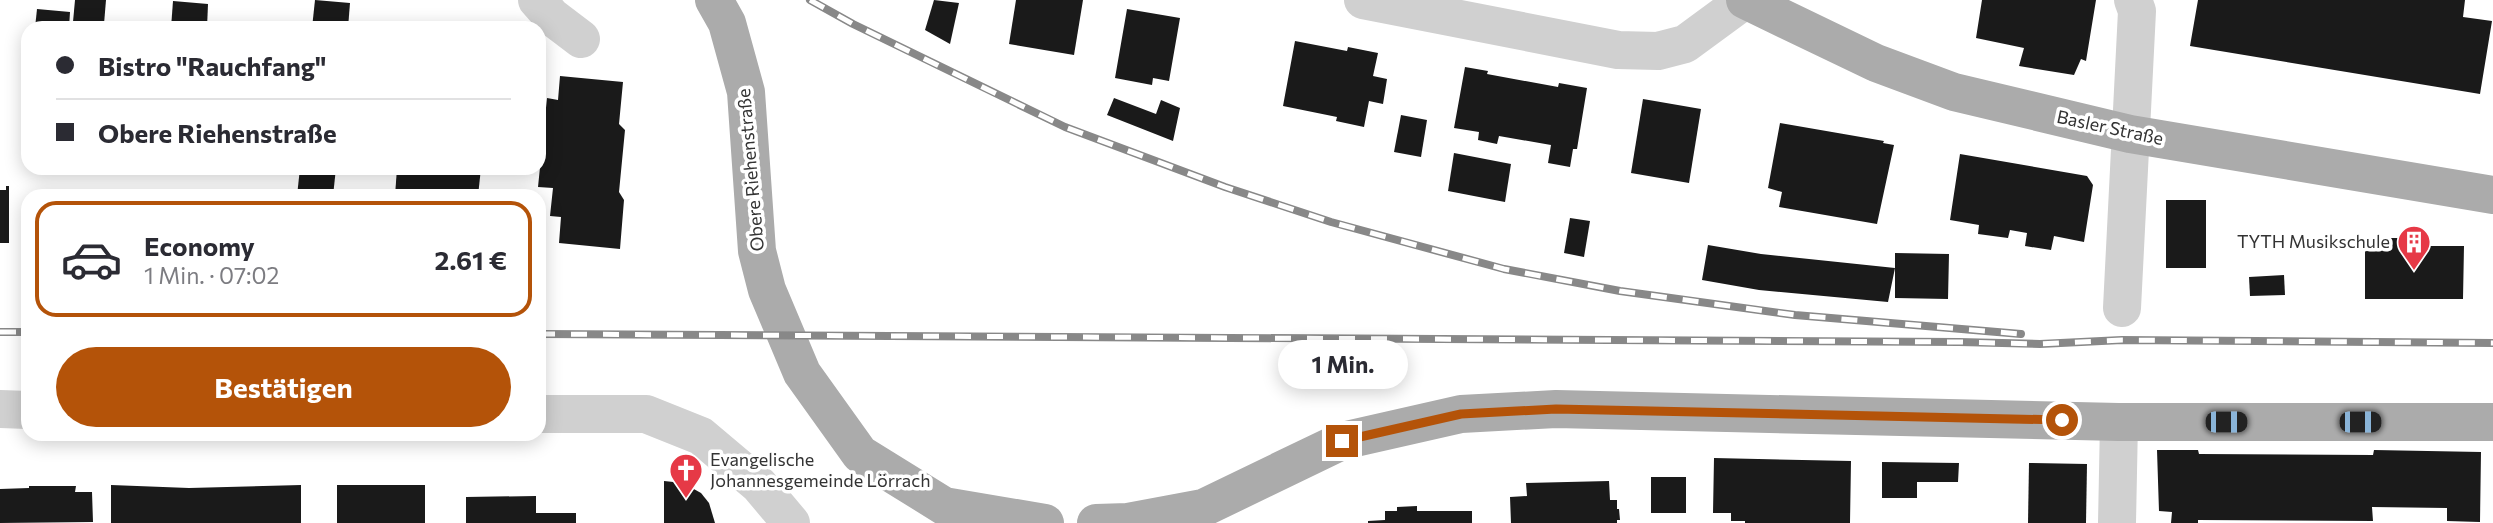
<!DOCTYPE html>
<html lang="de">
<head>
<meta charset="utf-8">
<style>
	:root { --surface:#fff; --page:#f7f7f7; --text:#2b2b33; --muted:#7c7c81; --line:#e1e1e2; --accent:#b45309 }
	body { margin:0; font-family:Commissioner,sans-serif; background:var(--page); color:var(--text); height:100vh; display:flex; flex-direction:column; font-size:26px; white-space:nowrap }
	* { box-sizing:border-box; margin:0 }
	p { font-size:23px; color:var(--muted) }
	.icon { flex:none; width:38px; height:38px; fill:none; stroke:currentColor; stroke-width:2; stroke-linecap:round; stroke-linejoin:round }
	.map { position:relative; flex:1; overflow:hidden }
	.drawer { position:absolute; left:21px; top:189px; width:525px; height:252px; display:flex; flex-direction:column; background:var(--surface); border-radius:21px; box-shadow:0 4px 18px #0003 }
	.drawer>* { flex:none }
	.top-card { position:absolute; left:21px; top:21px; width:525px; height:154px; border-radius:21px; box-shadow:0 4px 18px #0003; display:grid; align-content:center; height:154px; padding:0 35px; background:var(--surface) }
	.end { position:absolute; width:32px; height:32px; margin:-16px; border:9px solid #b45309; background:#fff; box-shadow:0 0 0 4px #fff }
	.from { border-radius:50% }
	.bubble { position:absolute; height:49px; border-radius:24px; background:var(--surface); box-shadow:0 4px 18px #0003; font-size:23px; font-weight:700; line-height:49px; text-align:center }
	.car { position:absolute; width:21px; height:42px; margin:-21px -10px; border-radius:9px; box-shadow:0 0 5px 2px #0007; background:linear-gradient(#222 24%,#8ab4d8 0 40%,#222 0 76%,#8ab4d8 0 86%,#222 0) }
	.top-card b { display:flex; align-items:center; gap:24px; height:66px; font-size:26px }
	.top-card b+b { border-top:2px solid var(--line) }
	.top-card i { width:18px; height:18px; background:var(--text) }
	ul { padding:12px 0 0; list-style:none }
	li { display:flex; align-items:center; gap:21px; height:116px; margin:0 14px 10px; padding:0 21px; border:4px solid var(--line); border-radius:21px }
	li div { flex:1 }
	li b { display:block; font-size:26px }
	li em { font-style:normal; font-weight:700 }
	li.active { border-color:var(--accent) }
	li>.icon { width:63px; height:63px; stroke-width:1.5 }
	.action { display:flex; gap:14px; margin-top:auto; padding:14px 35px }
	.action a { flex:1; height:80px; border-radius:42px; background:var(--accent); color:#fff; font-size:28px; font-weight:700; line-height:80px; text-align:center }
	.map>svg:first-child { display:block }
	.building { fill:#1a1a1a }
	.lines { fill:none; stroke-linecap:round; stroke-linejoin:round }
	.minor { stroke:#d0d0d0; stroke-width:38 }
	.major { stroke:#ababab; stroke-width:38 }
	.rail-casing { stroke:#888; stroke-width:8 }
	.rail { stroke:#fff; stroke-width:5; stroke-dasharray:16; stroke-linecap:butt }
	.route { stroke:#b45309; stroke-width:9 }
	.labels { text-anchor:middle; stroke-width:7; stroke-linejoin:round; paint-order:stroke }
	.street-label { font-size:18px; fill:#333; stroke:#fff }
	.poi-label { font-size:18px; fill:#333; stroke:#fff; text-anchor:end }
</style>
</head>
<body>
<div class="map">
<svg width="2493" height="523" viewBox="0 0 2493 523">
	<rect width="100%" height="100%" fill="#fff"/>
	<g class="building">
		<path d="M75,0h31l-2,24 -31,-2z"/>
		<path d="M315,0l35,3 -2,25h-36z"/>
		<path d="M934,0l25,3 -9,41 -25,-14z"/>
		<path d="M1016,0h67l-9,55 -65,-11z"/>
		<path d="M1982,0h114l-10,61 -5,-2 -7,16 -55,-9 5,-18 -48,-10z"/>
		<path d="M2198,0h267l-2,17 29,4 -12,73 -290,-48z"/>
		<path d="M173,1l35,3 -1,24h-36z"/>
		<path d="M37,9l33,3 -1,16h-34z"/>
		<path d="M1127,9l53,9 -11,63 -16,-3 -1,7 -37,-7z"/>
		<path d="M1295,41l52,10 1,-4 30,6 -5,23 14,3 -4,25 -14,-3 -5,26 -28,-6 1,-4 -54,-11z"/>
		<path d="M1465,67l23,4 -1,3 71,13 1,-4 28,5 -10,61h-4l-3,18 -22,-4 3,-18 -52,-9 -2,8 -19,-4 1,-8 -25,-4z"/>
		<path d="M560,76l63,6 -4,42 6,6 -6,62 5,8 -4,49 -61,-6 2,-26 -11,-1 3,-28 -15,-1 9,-89 11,2z"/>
		<path d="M1114,98l42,16 5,-14 19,8 -7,33 -66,-26z"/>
		<path d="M1643,99l58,10 -12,74 -58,-10z"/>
		<path d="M1401,115l26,5 -6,37 -27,-5z"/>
		<path d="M1780,123l104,18 -1,2 11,2 -17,79 -98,-17 3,-15 -14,-4z"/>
		<path d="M1454,153l57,11 -6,38 -57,-11z"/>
		<path d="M1960,154l127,22 6,9 -9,57 -30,-6 -3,14 -26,-4 2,-13 -17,-3 -2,8 -30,-4 1,-9 -29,-5z"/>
		<path d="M300,168h36l-3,28h-36z"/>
		<path d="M397,168h84l-3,28h-83z"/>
		<path d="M6,186h3v57h-9v-53h6z"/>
		<rect x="2166" y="200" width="40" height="68"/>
		<path d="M1570,218l20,3 -6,36 -20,-4z"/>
		<path d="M2365,238h57l-1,8h43l-1,53h-98z"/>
		<path d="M1708,245l53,9 134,14v-15l54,1 -1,45 -53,-1v-30l-7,34 -129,-12 -57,-10z"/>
		<path d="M2284,275l1,20 -35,1 -1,-19z"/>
		<path d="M2157,450h41l1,4 174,1 1,-5 107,2 -1,70 -33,-1v-13l-75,-1 1,14 -175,-1v3h-27l1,-11 -13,-1z"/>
		<path d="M1714,458l137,3 -1,62h-105v-2h-14v-8h-18z"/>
		<path d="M1882,462l77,1 -1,19h-41v16h-35z"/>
		<path d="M2029,463l58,1 -1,59h-58z"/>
		<rect x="1651" y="477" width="35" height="36"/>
		<path d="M664,481l19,2 18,10 8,10 6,20h-51z"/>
		<path d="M1609,481l1,19h7v9h2l1,11h-3v3h-106l-1,-26 17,-1 -1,-13z"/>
		<path d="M111,485l78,3 112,-3v38h-190z"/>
		<rect x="337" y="485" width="88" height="38"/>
		<path d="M29,486h47l-1,6h17l1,30 -93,1v-34l29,-1z"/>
		<path d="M536,496v17h40v10h-110v-26z"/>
		<path d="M1417,506v5h55v12h-104v-2l17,-1v-9h12v-4z"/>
	</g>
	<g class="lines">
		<g class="minor">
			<path d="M537,0l15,17 29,22"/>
			<path d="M1363,0l255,50 40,1 27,-7 60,-44"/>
			<path d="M2122,308l15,-297 -4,-11"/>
			<path d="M0,409l28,1"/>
			<path d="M539,414h107l55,22 58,49 32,38"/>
			<path d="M2117,523l2,-101"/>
		</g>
		<g class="major">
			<path d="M714,0l13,23 19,69 11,159 10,39 35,83 58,81 84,52 101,17"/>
			<path d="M1745,0l131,63 78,29 176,42 363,61"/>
			<path d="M1096,523l32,-1 75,-14 139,-67 119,-27 95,-5 563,13h374"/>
		</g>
		<defs>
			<g id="rail">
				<path d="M810,0l43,24 212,103 160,60 106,35 173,47 116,22 175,24 226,19"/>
				<path d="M0,332h28"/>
				<path d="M539,334l1420,8 81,2 82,-4 371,3"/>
			</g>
		</defs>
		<use href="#rail" class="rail-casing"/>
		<use href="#rail" class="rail"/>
	</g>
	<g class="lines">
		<path class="route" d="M1342,441l119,-27 95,-5 506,11"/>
	</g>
	<defs>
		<symbol id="building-pin" viewBox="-11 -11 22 30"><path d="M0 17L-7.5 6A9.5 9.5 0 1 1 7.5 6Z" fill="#e63946" stroke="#fff"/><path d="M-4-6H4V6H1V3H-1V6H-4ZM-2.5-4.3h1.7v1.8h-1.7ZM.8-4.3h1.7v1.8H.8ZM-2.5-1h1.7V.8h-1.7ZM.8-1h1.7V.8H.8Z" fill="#fff"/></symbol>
		<symbol id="church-pin" viewBox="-11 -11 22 30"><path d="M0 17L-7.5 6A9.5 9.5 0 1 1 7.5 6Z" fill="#e63946" stroke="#fff"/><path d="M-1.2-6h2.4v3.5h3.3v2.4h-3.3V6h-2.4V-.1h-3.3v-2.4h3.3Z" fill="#fff"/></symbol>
	</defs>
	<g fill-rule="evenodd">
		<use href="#building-pin" x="2395" y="223" width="38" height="52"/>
		<use href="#church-pin" x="667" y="451" width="38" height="52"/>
	</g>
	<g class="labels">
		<g class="street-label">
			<text transform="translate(2110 128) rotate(12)" y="6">Basler Straße</text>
			<text transform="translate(751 170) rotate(-95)" y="6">Obere Riehenstraße</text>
		</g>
		<g class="poi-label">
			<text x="2390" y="248">TYTH Musikschule</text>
			<text x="710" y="466" text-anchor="start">Evangelische<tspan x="710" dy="21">Johannesgemeinde Lörrach</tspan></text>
		</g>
	</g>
</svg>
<i class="end from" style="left:2062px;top:420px"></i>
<i class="end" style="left:1342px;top:441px"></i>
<div class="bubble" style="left:1278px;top:340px;width:130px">1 Min.</div>
<i class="car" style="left:2226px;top:422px;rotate:90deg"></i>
<i class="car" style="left:2360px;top:422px;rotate:90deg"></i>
<div class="top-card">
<b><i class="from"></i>Bistro &quot;Rauchfang&quot;</b>
<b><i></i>Obere Riehenstraße</b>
</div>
<section class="drawer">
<ul>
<li class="active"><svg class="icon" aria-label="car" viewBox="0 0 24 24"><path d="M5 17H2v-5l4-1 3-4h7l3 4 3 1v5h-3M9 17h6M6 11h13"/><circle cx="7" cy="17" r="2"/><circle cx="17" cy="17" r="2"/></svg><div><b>Economy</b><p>1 Min. · 07:02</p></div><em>2.61 €</em></li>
</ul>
<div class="action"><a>Bestätigen</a></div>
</section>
</div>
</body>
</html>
